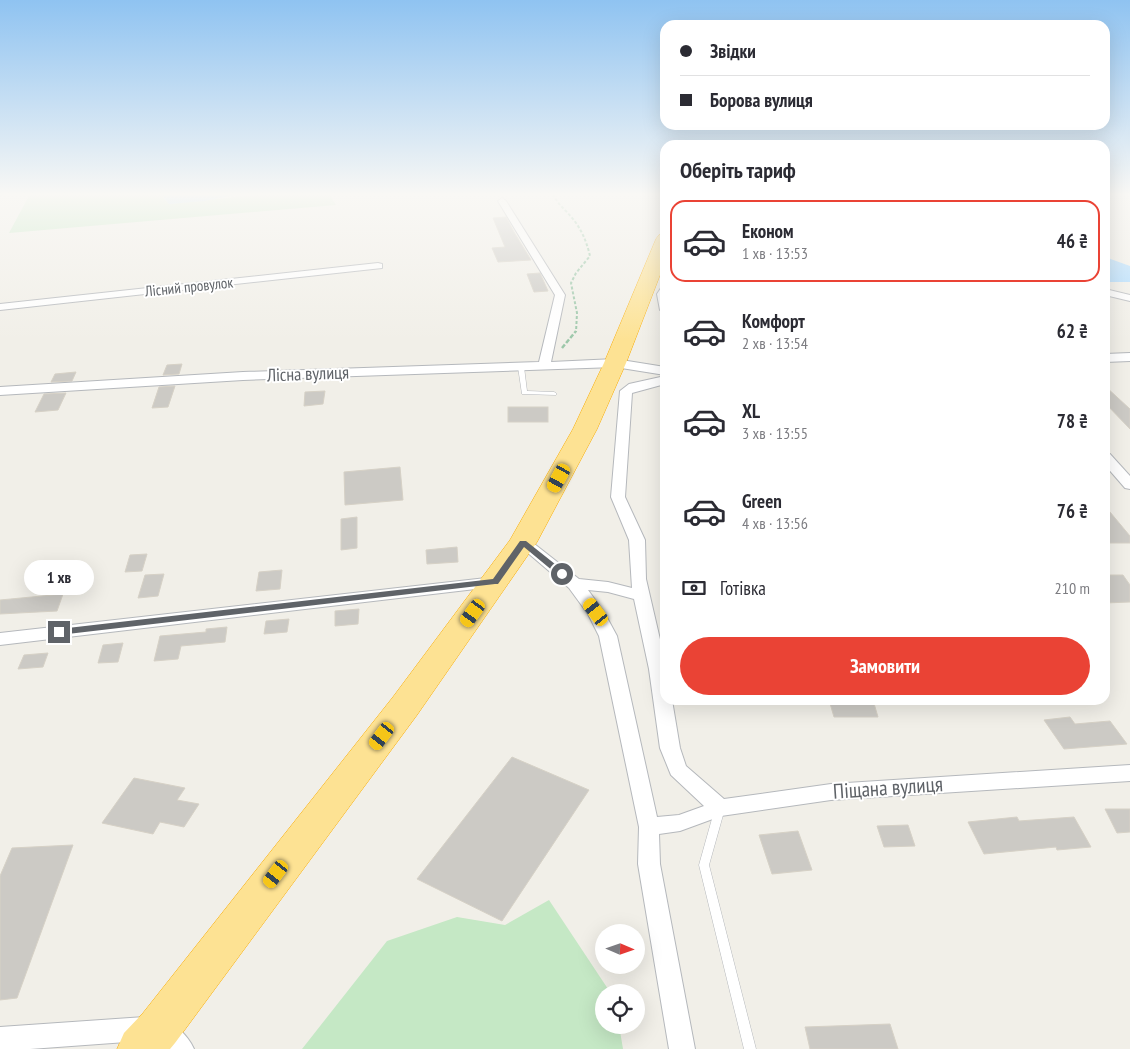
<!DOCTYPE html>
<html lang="uk">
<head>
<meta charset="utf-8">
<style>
	:root { --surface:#fff; --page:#f7f7f7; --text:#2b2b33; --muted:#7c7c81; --line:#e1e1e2; --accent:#ea4335 }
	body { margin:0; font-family:"PT Sans Narrow",sans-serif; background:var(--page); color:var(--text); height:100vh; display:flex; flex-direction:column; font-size:19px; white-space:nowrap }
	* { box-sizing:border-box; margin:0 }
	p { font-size:16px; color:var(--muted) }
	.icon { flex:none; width:28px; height:28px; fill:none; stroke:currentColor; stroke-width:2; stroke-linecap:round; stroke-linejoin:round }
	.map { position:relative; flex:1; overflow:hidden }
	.drawer { position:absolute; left:660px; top:140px; width:450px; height:565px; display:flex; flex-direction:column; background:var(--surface); border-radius:15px; box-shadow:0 5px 20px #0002 }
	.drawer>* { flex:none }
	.hud { position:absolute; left:660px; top:20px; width:450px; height:110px; border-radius:15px; box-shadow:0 5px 20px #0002; display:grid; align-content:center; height:110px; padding:0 20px; background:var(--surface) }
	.needle { width:32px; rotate:92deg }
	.fabs { position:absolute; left:595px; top:924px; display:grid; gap:10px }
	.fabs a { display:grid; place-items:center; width:50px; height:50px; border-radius:50%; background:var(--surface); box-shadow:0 5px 20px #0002; font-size:25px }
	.end { position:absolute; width:22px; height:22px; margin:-11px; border:6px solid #5f6368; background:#fff; box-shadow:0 0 0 2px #fff }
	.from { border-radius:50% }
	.bubble { position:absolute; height:35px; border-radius:18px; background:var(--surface); box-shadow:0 5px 20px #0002; font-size:16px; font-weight:600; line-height:35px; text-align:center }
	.car { position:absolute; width:15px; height:30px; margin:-15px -8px; border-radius:6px; box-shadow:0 0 4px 1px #0007; background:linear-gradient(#f5c518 24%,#345 0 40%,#f5c518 0 76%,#345 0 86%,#f5c518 0) }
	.hud b { display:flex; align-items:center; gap:18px; height:48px; font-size:19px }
	.hud b+b { border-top:1px solid var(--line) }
	.hud i { width:12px; height:12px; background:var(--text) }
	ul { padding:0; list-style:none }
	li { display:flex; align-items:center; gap:15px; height:82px; margin:0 10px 8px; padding:0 10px; border:2px solid transparent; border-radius:15px }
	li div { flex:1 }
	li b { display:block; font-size:19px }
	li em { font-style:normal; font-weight:600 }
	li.active { border-color:var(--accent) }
	li>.icon { width:45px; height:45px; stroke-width:1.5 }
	h2 { padding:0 20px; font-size:22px; line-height:60px }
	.pay { display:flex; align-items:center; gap:12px; height:55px; padding:0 20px; font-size:19px }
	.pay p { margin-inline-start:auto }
	.action { display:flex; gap:10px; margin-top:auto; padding:10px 20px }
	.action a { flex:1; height:58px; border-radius:30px; background:var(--accent); color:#fff; font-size:20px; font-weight:600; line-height:58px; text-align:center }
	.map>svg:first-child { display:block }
	.green { fill:#c5e8c5 }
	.water { fill:#aadaff }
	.building { fill:#cccac5; stroke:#d6d1c6 }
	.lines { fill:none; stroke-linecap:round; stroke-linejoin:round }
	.lane-casing { stroke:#b5b8bc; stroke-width:1 }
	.street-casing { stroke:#b5b8bc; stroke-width:2 }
	.highway-casing { stroke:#f9ab00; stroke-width:1 }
	.path-far1 { stroke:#9cc7a9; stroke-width:2; stroke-dasharray:3 2; stroke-linecap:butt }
	.path { stroke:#9cc7a9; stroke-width:2.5; stroke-dasharray:4.5 2; stroke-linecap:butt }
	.lane { fill:#fff; fill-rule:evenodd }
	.street { fill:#fff; fill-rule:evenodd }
	.highway { fill:#fde293; fill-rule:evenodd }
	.route { fill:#5f6368 }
	.labels { text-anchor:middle; stroke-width:4; stroke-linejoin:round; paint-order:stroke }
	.far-street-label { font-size:15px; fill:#5f6368; stroke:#fff }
	.street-label { font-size:18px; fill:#5f6368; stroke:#fff }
	.near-street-label { font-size:21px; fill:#5f6368; stroke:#fff }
</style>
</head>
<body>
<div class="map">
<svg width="1130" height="1049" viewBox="0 0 1130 1049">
	<rect width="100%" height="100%" fill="#f1efe8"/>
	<g class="green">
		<path d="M30,194h138l-5,3 6,7 95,-10h65l7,11 -327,28z"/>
		<path d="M549,900l61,92h-6v33h15l4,24h-321l85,-108 70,-24 48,8z"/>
	</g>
	<g class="water">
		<path d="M168,194h73l-37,7 -35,3 -6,-7z"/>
		<path d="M1105,257l25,9v16h-25z"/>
	</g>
	<g class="building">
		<path d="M506,217l8,15 17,28 -33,2 -6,-14 13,-1 -12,-29z"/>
		<path d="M540,273l8,18 -14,1 -7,-18z"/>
		<path d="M182,364l-3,10 -16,1 4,-10z"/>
		<path d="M76,372l-4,9 -21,1 4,-8z"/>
		<path d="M175,386l-7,21 -16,1 7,-21z"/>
		<path d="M1105,386l25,23v20l-25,-26z"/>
		<path d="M325,391l-2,13 -19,2 1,-14z"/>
		<path d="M66,393l-8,17 -23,2 9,-18z"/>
		<rect x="508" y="407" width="40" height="15"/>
		<path d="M400,467l3,33 -58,5 -1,-33z"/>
		<path d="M1105,506l25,30v7h-25z"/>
		<path d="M357,517v31l-16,2v-31z"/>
		<path d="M457,547l1,15 -31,2 -1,-14z"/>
		<path d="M147,554l-5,17 -17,1 5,-17z"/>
		<path d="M282,570l-2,19 -24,2 3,-19z"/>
		<path d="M164,574l-6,22 -20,2 7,-23z"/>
		<path d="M1105,575h18l7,10v17l-25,1z"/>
		<path d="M63,594l-6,17 -57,3v-14z"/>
		<path d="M359,609l-1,15 -23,2v-15z"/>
		<path d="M289,619l-2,13 -23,2 2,-13z"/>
		<path d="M227,627l-2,15 -44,4 -3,13 -24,2 6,-25 46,-4v-3z"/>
		<path d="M123,643l-5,19 -20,1 5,-18z"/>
		<path d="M48,653l-5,14 -25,2 6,-14z"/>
		<path d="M829,700h44l5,17h-44z"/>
		<path d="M1070,717l5,7 35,-3 17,23 -63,5 -20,-29z"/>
		<path d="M512,757l77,33 -87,131 -85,-42z"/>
		<path d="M134,778l51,10 -8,12 22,4 -15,23 -24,-5 -7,12 -51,-11z"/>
		<path d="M1105,809h25v23l-13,1z"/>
		<path d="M1017,817l2,4 55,-4 17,30 -34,3 -1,-3 -72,7 -16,-32z"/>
		<path d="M908,825l7,21 -31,1 -7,-21z"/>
		<path d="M798,831l14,39 -40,4 -13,-39z"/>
		<path d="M73,845l-56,153 -17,2v-124l12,-28z"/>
		<path d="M890,1024l8,25h-88l-5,-22z"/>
	</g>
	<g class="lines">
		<defs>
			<g id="lane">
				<path d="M521,365l3,2 3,24 27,1 2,1v2l-34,-1 -4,-27z"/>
				<path d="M720,804l4,1 1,3 -16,57 47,184h-12l-45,-184 16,-57 1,-3z"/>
			</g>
			<g id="street">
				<path d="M502,198l4,3 59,94 -14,67 64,-3 50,8v8l-50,-8 -372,13 -243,15v-8l243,-15 296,-10 16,-67 -57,-94z"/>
				<path d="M378,263l4,1v4l-382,42v-6z"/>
				<path d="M665,287v26l-5,-3 -3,-16 4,-6z"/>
				<path d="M1105,289l25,6v6l-25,-6z"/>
				<path d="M1130,353v8l-25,1v-8z"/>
				<path d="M665,376v8l-33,9 -7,104 20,43 1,39 19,82v39h7l8,48 6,18 38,33 107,-15 299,-19v16l-299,19 -110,16 -41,15 -21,3 1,30 35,185h-26l-31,-185 1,-37 -40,-191 -11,-22 -19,-26 -54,-46 3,-3h10l51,40 29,3 24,6 -3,-48 -18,-43 9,-106 9,-7zM588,590l20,2 26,7 15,70 11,79 11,27 33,31 -25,9 -22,2 -40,-181 -13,-24z"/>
				<path d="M1105,453l5,1 20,22v13l-5,-1 -20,-23z"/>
				<path d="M495,577l6,1 2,4 -2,4 -501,59v-12z"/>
				<path d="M159,1016c14,6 29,19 35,33h-31l-9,-9 -124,9h-30v-22z"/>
			</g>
			<path id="highway" d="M665,234v28l-39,101 -29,66 -60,113 -120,173 -242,328 -5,6h-53l7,-16 19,-20 250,-316 117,-157 63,-111 31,-66 52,-124 3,-4z"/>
		</defs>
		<use href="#lane" class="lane-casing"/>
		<use href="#street" class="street-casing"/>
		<use href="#highway" class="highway-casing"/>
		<g class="path-far1">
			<path d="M553,194c5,11 13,16 20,25 9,11 14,24 17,37l-14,17 -5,10 6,30 -1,19"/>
			<path d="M0,195l8,-1"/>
		</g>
		<path class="path" d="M562,348l14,-17"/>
		<use href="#lane" class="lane"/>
		<use href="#street" class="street"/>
		<use href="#highway" class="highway"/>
	</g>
	<linearGradient id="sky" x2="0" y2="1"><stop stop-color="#8fc3f1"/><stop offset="0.57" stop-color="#f9f8f5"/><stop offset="1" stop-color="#f9f8f5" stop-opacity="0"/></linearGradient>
	<rect width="1130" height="341" fill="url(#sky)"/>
	<path class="route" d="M520,541h6l39,31v4h-6l-35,-29 -26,37h-3l-436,51 -4,-3 4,-3 434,-50z"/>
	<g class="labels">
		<g class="far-street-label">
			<text transform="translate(189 287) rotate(-6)" y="5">Лісний провулок</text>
		</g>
		<g class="street-label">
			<text transform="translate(308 374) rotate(-2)" y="6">Лісна вулиця</text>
		</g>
		<g class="near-street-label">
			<text transform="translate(888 788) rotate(-4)" y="7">Піщана вулиця</text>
		</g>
	</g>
</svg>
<div class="fabs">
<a><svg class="needle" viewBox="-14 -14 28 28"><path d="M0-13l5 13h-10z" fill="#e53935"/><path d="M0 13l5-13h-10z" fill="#7c7c81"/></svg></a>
<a><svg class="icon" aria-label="locate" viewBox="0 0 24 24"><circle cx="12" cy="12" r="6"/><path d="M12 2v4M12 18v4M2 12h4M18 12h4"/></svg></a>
</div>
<i class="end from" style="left:562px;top:574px"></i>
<i class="end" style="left:59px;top:632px"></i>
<div class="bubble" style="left:24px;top:560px;width:70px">1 хв</div>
<i class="car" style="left:559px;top:478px;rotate:209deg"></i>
<i class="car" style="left:596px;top:612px;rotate:323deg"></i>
<i class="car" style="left:473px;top:613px;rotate:216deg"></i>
<i class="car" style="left:382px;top:736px;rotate:217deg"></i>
<i class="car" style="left:276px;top:874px;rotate:217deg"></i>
<div class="hud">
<b><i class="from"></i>Звідки</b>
<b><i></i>Борова вулиця</b>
</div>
<section class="drawer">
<h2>Оберіть тариф</h2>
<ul>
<li class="active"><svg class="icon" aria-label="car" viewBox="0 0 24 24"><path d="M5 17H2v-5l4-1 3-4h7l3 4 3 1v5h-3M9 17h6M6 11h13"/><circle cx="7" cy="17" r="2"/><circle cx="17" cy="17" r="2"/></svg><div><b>Економ</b><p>1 хв · 13:53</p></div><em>46 ₴</em></li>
<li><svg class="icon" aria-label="car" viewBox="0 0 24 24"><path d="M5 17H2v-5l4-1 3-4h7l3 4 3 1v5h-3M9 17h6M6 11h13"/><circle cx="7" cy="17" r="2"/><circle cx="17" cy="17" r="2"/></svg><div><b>Комфорт</b><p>2 хв · 13:54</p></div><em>62 ₴</em></li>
<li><svg class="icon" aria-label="car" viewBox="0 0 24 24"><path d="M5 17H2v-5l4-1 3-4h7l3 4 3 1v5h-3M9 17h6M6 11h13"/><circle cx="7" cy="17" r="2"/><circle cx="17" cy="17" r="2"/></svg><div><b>XL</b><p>3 хв · 13:55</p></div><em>78 ₴</em></li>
<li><svg class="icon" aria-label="car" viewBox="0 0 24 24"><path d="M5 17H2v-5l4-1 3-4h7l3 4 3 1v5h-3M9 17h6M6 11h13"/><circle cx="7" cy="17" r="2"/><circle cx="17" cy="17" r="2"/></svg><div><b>Green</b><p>4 хв · 13:56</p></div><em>76 ₴</em></li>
</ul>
<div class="pay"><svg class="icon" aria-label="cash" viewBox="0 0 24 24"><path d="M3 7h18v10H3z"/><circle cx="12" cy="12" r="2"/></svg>Готівка<p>210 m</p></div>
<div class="action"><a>Замовити</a></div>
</section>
</div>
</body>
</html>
